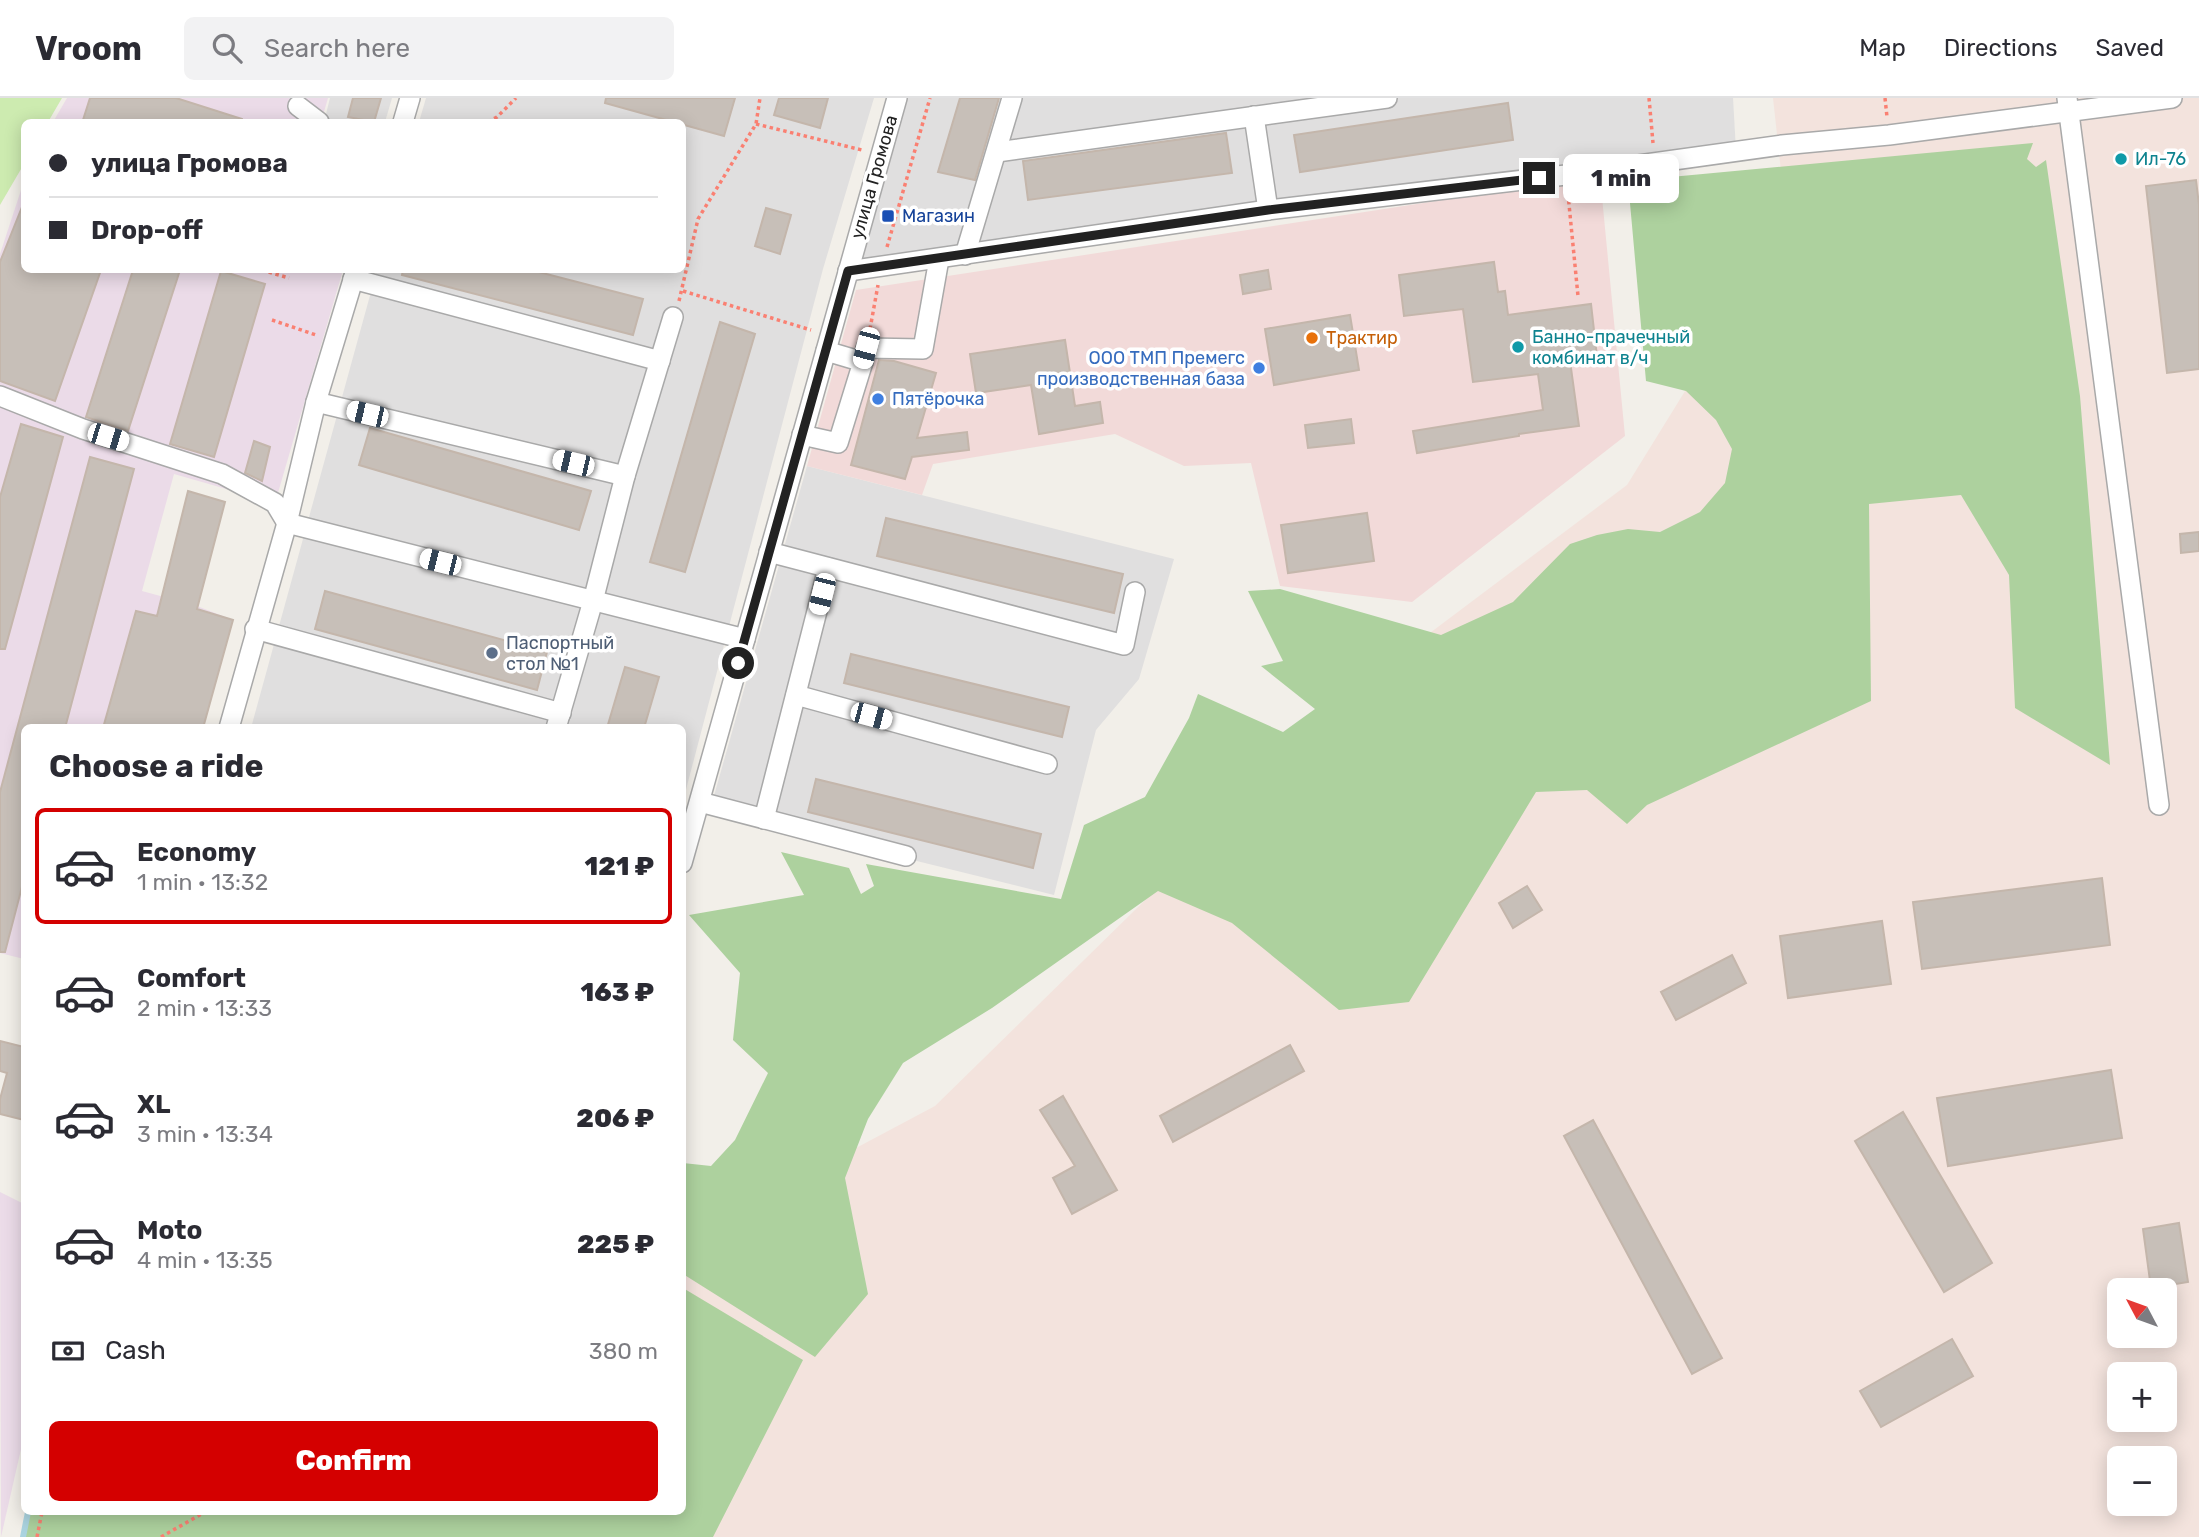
<!DOCTYPE html>
<html lang="en">
<head>
<meta charset="utf-8">
<style>
	:root { --surface:#fff; --page:#f2f2f3; --text:#2b2b33; --muted:#7c7c81; --line:#e1e1e2; --accent:#d40000 }
	body { margin:0; font-family:Rubik,sans-serif; background:var(--page); color:var(--text); height:100vh; display:flex; flex-direction:column; font-size:26px; white-space:nowrap }
	* { box-sizing:border-box; margin:0 }
	p { font-size:23px; color:var(--muted) }
	.icon { flex:none; width:38px; height:38px; fill:none; stroke:currentColor; stroke-width:2; stroke-linecap:round; stroke-linejoin:round }
	.map { position:relative; flex:1; overflow:hidden }
	.drawer { position:absolute; left:21px; top:626px; width:665px; height:791px; display:flex; flex-direction:column; background:var(--surface); border-radius:10px; box-shadow:0 4px 18px #0003 }
	.drawer>* { flex:none }
	.guide { position:absolute; left:21px; top:21px; width:665px; height:154px; border-radius:10px; box-shadow:0 4px 18px #0003; display:grid; align-content:center; height:154px; padding:0 28px; background:var(--surface) }
	.needle { width:46px; rotate:311deg }
	.tools { position:absolute; left:2107px; top:1180px; display:grid; gap:14px }
	.tools a { display:grid; place-items:center; width:70px; height:70px; border-radius:10px; background:var(--surface); box-shadow:0 4px 18px #0003; font-size:35px }
	.end { position:absolute; width:32px; height:32px; margin:-16px; border:9px solid #222; background:#fff; box-shadow:0 0 0 4px #fff }
	.from { border-radius:50% }
	.bubble { position:absolute; height:49px; border-radius:10px; background:var(--surface); box-shadow:0 4px 18px #0003; font-size:23px; font-weight:800; line-height:49px; text-align:center }
	.car { position:absolute; width:21px; height:42px; margin:-21px -10px; border-radius:9px; box-shadow:0 0 5px 2px #0007; background:linear-gradient(#fff 24%,#345 0 40%,#fff 0 76%,#345 0 86%,#fff 0) }
	.guide b { display:flex; align-items:center; gap:24px; height:66px; font-size:26px }
	.guide b+b { border-top:2px solid var(--line) }
	.guide i { width:18px; height:18px; background:var(--text) }
	ul { padding:0; list-style:none }
	li { display:flex; align-items:center; gap:21px; height:116px; margin:0 14px 10px; padding:0 14px; border:4px solid transparent; border-radius:10px }
	li div { flex:1 }
	li b { display:block; font-size:26px }
	li em { font-style:normal; font-weight:800 }
	li.selected { border-color:var(--accent) }
	li>.icon { width:63px; height:63px; stroke-width:1.5 }
	h2 { padding:0 28px; font-size:32px; line-height:84px }
	.pay { display:flex; align-items:center; gap:18px; height:77px; padding:0 28px; font-size:26px }
	.pay p { margin-inline-start:auto }
	.primary-button { display:flex; gap:14px; margin-top:auto; padding:14px 28px }
	.primary-button a { flex:1; height:80px; border-radius:10px; background:var(--accent); color:#fff; font-size:28px; font-weight:800; line-height:80px; text-align:center }
	header { display:flex; align-items:center; gap:42px; box-sizing:border-box; height:98px; padding:0 35px; background:var(--surface); border-bottom:2px solid var(--line) }
	header strong { font-size:33px }
	nav { display:flex; gap:38px; margin-inline-start:auto; font-size:24px }
	.search { width:490px; height:63px; background:var(--page); display:flex; align-items:center; gap:18px; box-sizing:border-box; padding:0 24px; border-radius:10px; color:var(--muted); font-size:26px }
	.map>svg:first-child { display:block }
	.residential { fill:#e0dfdf }
	.commercial { fill:#f2dad9 }
	.industrial { fill:#ebdbe8 }
	.military { fill:#f3e3dd; fill-rule:evenodd }
	.grass { fill:#cdebb0 }
	.forest { fill:#add19e }
	.lines { fill:none; stroke-linecap:round; stroke-linejoin:round }
	.stream { stroke:#aad3df; stroke-width:6 }
	.building { fill:#c7bfb8; stroke:#c4b6ab; stroke-width:2 }
	.minor-casing { stroke:#a9a9a9; stroke-width:22 }
	.path { stroke:#fa8072; stroke-width:3.5; stroke-dasharray:3.5 3.5; stroke-linecap:butt }
	.minor { stroke:#fff; stroke-width:19 }
	.route { stroke:#222; stroke-width:9 }
	.culture-dot { fill:#0f9aa8; stroke:#fff; stroke-width:2.5 }
	.transit-dot { fill:#1a4fb4; stroke:#fff; stroke-width:2.5 }
	.food-dot { fill:#e8710a; stroke:#fff; stroke-width:2.5 }
	.shop-dot { fill:#3f7fe0; stroke:#fff; stroke-width:2.5 }
	.service-dot { fill:#5c6f8a; stroke:#fff; stroke-width:2.5 }
	.labels { text-anchor:middle; stroke-width:7; stroke-linejoin:round; paint-order:stroke }
	.culture-label { font-size:18px; fill:#0d838f; stroke:#fff; text-anchor:start }
	.street-label { font-size:18px; fill:#222; stroke:#fff }
	.transit-label { font-size:18px; fill:#164399; stroke:#fff; text-anchor:start }
	.food-label { font-size:18px; fill:#c56008; stroke:#fff; text-anchor:start }
	.shop-label { font-size:18px; fill:#366cbe; stroke:#fff; text-anchor:end }
	.service-label { font-size:18px; fill:#4e5e75; stroke:#fff; text-anchor:start }
</style>
</head>
<body>
<header>
<strong>Vroom</strong>
<div class="search"><svg class="icon" aria-label="search" viewBox="0 0 24 24"><circle cx="10" cy="10" r="6"/><path d="M15 15l6 6"/></svg>Search here</div>
<nav><a>Map</a><a>Directions</a><a>Saved</a></nav>
</header>
<div class="map">
<svg width="2199" height="1439" viewBox="0 0 2199 1439">
	<rect width="100%" height="100%" fill="#f2efe9"/>
	<g class="residential">
		<path d="M330,0h62l-7,24h-61z"/>
		<path d="M426,0h448l-51,171 -140,532 -1,-73h-431l126,-458h305v-148h-263z"/>
		<path d="M897,0h836l3,53 -888,120z"/>
		<path d="M807,368l367,93 -35,120 -43,51 -42,165 -344,-85z"/>
	</g>
	<path class="commercial" d="M1600,78l25,260 -213,166 -132,-16 -29,-123 -67,3 -69,-32 -182,30 -11,31 -115,-29 49,-176z"/>
	<g class="industrial">
		<path d="M67,0h261l-7,24h-268z"/>
		<path d="M24,83v89h319l-68,233 -101,-29 -32,117 55,15 36,14 -30,108h-179v231l-24,-6v-699z"/>
		<path d="M0,1094l24,12v232l-23,101z"/>
	</g>
	<path class="military" d="M1773,0h426v1439h-1991l474,-25 1,-272 252,-134 443,-434 249,-187 160,-259zM2119,1192h46v45h-46zM2119,1276h46v45h-46zM2119,1360h46v45h-46z"/>
	<path class="grass" d="M0,0h62l-14,24h-24v42l-24,41z"/>
	<g class="forest">
		<path d="M2033,45l-6,16 9,8 10,-7 34,236 30,369 -95,-57 -6,-133 -48,-80 -92,9 2,197 -224,104 -20,19 -40,-34 -51,2 -127,210 -70,8 -107,-87 -74,-32 -166,117 -89,55 -35,56 -23,59 23,116 -53,63 -132,-83v-111l28,3 24,-26 33,-67 -35,-33 7,-67 -51,-58 115,-20 -23,-43 68,16 12,26 13,-8 -8,-22 195,35 23,-74 61,-28 44,-79 9,-24 85,38 32,-23 -54,-43 22,-5 -35,-70 32,-2 161,46 72,-33 57,-58 27,-9 31,-6 32,3 40,-20 25,-29 7,-34 -16,-29 -30,-29 -40,-10 -18,-200z"/>
		<path d="M683,1190l120,72 -90,177h-692l8,-25h653z"/>
	</g>
	<g class="lines">
		<path class="stream" d="M23,1439l5,-25"/>
	</g>
	<g class="building">
		<path d="M90,0h86l66,21v3h-150l-9,-2z"/>
		<path d="M353,0h28l-7,24 -26,-5z"/>
		<path d="M606,0h129l-11,38 -119,-33z"/>
		<path d="M779,0h49l-8,30 -46,-13z"/>
		<path d="M960,0h39l-24,82 -37,-8z"/>
		<path d="M1508,5l5,37 -213,32 -6,-37z"/>
		<path d="M1226,35l6,40 -204,27 -5,-39z"/>
		<path d="M2196,82l3,25v164l-32,4 -21,-187z"/>
		<path d="M24,104v68h77l-46,131 -55,-20v-119z"/>
		<path d="M766,110l25,7 -11,39 -25,-8z"/>
		<path d="M1494,164l4,30 7,-1 3,24 83,-11 6,53 -27,4 9,65 -60,8v2l-102,17 -4,-22 130,-21 -5,-36 -65,8 -10,-73 -59,7 -5,-41z"/>
		<path d="M133,172h47l-52,161 -42,-14z"/>
		<path d="M403,172h128l112,29 -10,36 -231,-60z"/>
		<path d="M1268,172l3,19 -28,5 -3,-19z"/>
		<path d="M221,173l44,13 -51,173 -44,-13z"/>
		<path d="M1350,217l9,55 -85,15 -9,-56z"/>
		<path d="M720,224l35,12 -70,238 -35,-10z"/>
		<path d="M1065,242l10,66 25,-4 3,21 -64,11 -8,-49 -55,8 -6,-39z"/>
		<path d="M879,262l15,1 42,12 -19,65 50,-6 2,18 -57,7 -7,22 -54,-14z"/>
		<path d="M1351,321l3,24 -46,5 -3,-23z"/>
		<path d="M21,326l42,13 -58,212h-5v-152z"/>
		<path d="M370,330l221,63 -12,39 -220,-65z"/>
		<path d="M254,343l16,6 -8,34 -17,-8z"/>
		<path d="M90,359l44,12 -69,259h-41v151l-19,73h-5v-160z"/>
		<path d="M188,393l37,11 -28,107 36,11 -30,108h-100l33,-117 21,5z"/>
		<path d="M1367,415l7,48 -86,12 -7,-48z"/>
		<path d="M886,420l237,56 -9,39 -237,-57z"/>
		<path d="M2199,434v19l-18,2 -1,-19z"/>
		<path d="M325,493l222,61 -10,38 -222,-61z"/>
		<path d="M851,556l218,53 -7,30 -218,-54z"/>
		<path d="M625,569l34,10 -15,51h-37z"/>
		<path d="M816,681l225,55 -8,34 -225,-56z"/>
		<path d="M2102,780l8,67 -188,24 -9,-67z"/>
		<path d="M1527,788l15,24 -29,18 -14,-25z"/>
		<path d="M1882,823l9,63 -103,14 -8,-62z"/>
		<path d="M1732,857l14,28 -70,37 -15,-28z"/>
		<path d="M0,943l24,6v73l-24,-6v-15l7,-26 -7,-2z"/>
		<path d="M1290,947l14,26 -131,71 -13,-26z"/>
		<path d="M2111,972l11,68 -174,28 -11,-68z"/>
		<path d="M1063,998l54,94 -45,24 -19,-36 22,-12 -35,-56z"/>
		<path d="M1903,1014l89,151 -48,29 -89,-151z"/>
		<path d="M1593,1022l129,238 -30,16 -128,-238z"/>
		<path d="M2179,1125l9,59 -37,6 -8,-59z"/>
		<path d="M1952,1241l21,37 -92,51 -21,-36z"/>
	</g>
	<g class="lines">
		<defs>
			<g id="minor">
				<path d="M2067,0l92,707"/>
				<path d="M298,8l21,16"/>
				<path d="M1254,18l14,94"/>
				<path d="M403,24l7,-24"/>
				<path d="M997,54l390,-54"/>
				<path d="M965,157l47,-157"/>
				<path d="M848,173l420,-61 298,-35 216,-30 107,-10 283,-37"/>
				<path d="M353,181l307,82"/>
				<path d="M863,264l3,-14 57,1 16,-90"/>
				<path d="M0,298l83,33 139,45 53,29 12,20 458,116"/>
				<path d="M316,304l309,74"/>
				<path d="M802,337l36,8 25,-81 -37,-11"/>
				<path d="M769,454l355,93 11,-53"/>
				<path d="M255,531l306,84"/>
				<path d="M796,597l251,69"/>
				<path d="M229,630l58,-205 29,-121 40,-132"/>
				<path d="M556,630l37,-127 32,-125 48,-159"/>
				<path d="M700,704l206,54"/>
				<path d="M764,721l64,-251"/>
				<path d="M682,765l215,-765"/>
			</g>
		</defs>
		<use href="#minor" class="minor-casing"/>
		<g class="path">
			<path d="M1649,0l4,45"/>
			<path d="M1885,0l2,19"/>
			<path d="M488,24l9,-5 19,-19"/>
			<path d="M756,26l106,26"/>
			<path d="M1568,96l10,102"/>
			<path d="M887,149l43,-149"/>
			<path d="M262,172l27,8"/>
			<path d="M683,193l128,39"/>
			<path d="M679,203l19,-82 58,-95 4,-26"/>
			<path d="M272,222l44,15"/>
			<path d="M870,231l8,-44"/>
			<path d="M37,1439l5,-25"/>
			<path d="M161,1439l44,-25"/>
		</g>
		<use href="#minor" class="minor"/>
	</g>
	<g class="lines">
		<path class="route" d="M738,565l110,-392 420,-61 271,-32"/>
	</g>
	<g class="culture-dot">
		<circle cx="2121" cy="61" r="7"/>
		<circle cx="1518" cy="249" r="7"/>
	</g>
	<rect class="transit-dot" x="881" y="111" width="14" height="14" rx="3.5"/>
	<circle class="food-dot" cx="1312" cy="240" r="7"/>
	<g class="shop-dot">
		<circle cx="1259" cy="270" r="7"/>
		<circle cx="878" cy="301" r="7"/>
	</g>
	<circle class="service-dot" cx="492" cy="555" r="7"/>
	<g class="labels">
		<g class="culture-label">
			<text x="2135" y="67">Ил-76</text>
			<text x="1532" y="245">Банно-прачечный<tspan x="1532" dy="21">комбинат в/ч</tspan></text>
		</g>
		<g class="street-label">
			<text transform="translate(874 79) rotate(-74)" y="6">улица Громова</text>
		</g>
		<g class="transit-label">
			<text x="902" y="124">Магазин</text>
		</g>
		<g class="food-label">
			<text x="1326" y="246">Трактир</text>
		</g>
		<g class="shop-label">
			<text x="1245" y="266">ООО ТМП Премегс<tspan x="1245" dy="21">производственная база</tspan></text>
			<text x="892" y="307" text-anchor="start">Пятёрочка</text>
		</g>
		<g class="service-label">
			<text x="506" y="551">Паспортный<tspan x="506" dy="21">стол №1</tspan></text>
		</g>
	</g>
</svg>
<div class="tools">
<a><svg class="needle" viewBox="-14 -14 28 28"><path d="M0-13l5 13h-10z" fill="#e53935"/><path d="M0 13l5-13h-10z" fill="#7c7c81"/></svg></a>
<a>+</a>
<a>−</a>
</div>
<i class="end from" style="left:738px;top:565px"></i>
<i class="end" style="left:1539px;top:80px"></i>
<div class="bubble" style="left:1563px;top:56px;width:116px">1 min</div>
<i class="car" style="left:866px;top:250px;rotate:195deg"></i>
<i class="car" style="left:367px;top:316px;rotate:283deg"></i>
<i class="car" style="left:108px;top:339px;rotate:107deg"></i>
<i class="car" style="left:573px;top:365px;rotate:283deg"></i>
<i class="car" style="left:440px;top:464px;rotate:284deg"></i>
<i class="car" style="left:822px;top:496px;rotate:194deg"></i>
<i class="car" style="left:871px;top:618px;rotate:105deg"></i>
<div class="guide">
<b><i class="from"></i>улица Громова</b>
<b><i></i>Drop-off</b>
</div>
<section class="drawer">
<h2>Choose a ride</h2>
<ul>
<li class="selected"><svg class="icon" aria-label="car" viewBox="0 0 24 24"><path d="M5 17H2v-5l4-1 3-4h7l3 4 3 1v5h-3M9 17h6M6 11h13"/><circle cx="7" cy="17" r="2"/><circle cx="17" cy="17" r="2"/></svg><div><b>Economy</b><p>1 min · 13:32</p></div><em>121 ₽</em></li>
<li><svg class="icon" aria-label="car" viewBox="0 0 24 24"><path d="M5 17H2v-5l4-1 3-4h7l3 4 3 1v5h-3M9 17h6M6 11h13"/><circle cx="7" cy="17" r="2"/><circle cx="17" cy="17" r="2"/></svg><div><b>Comfort</b><p>2 min · 13:33</p></div><em>163 ₽</em></li>
<li><svg class="icon" aria-label="car" viewBox="0 0 24 24"><path d="M5 17H2v-5l4-1 3-4h7l3 4 3 1v5h-3M9 17h6M6 11h13"/><circle cx="7" cy="17" r="2"/><circle cx="17" cy="17" r="2"/></svg><div><b>XL</b><p>3 min · 13:34</p></div><em>206 ₽</em></li>
<li><svg class="icon" aria-label="car" viewBox="0 0 24 24"><path d="M5 17H2v-5l4-1 3-4h7l3 4 3 1v5h-3M9 17h6M6 11h13"/><circle cx="7" cy="17" r="2"/><circle cx="17" cy="17" r="2"/></svg><div><b>Moto</b><p>4 min · 13:35</p></div><em>225 ₽</em></li>
</ul>
<div class="pay"><svg class="icon" aria-label="cash" viewBox="0 0 24 24"><path d="M3 7h18v10H3z"/><circle cx="12" cy="12" r="2"/></svg>Cash<p>380 m</p></div>
<div class="primary-button"><a>Confirm</a></div>
</section>
</div>
</body>
</html>
